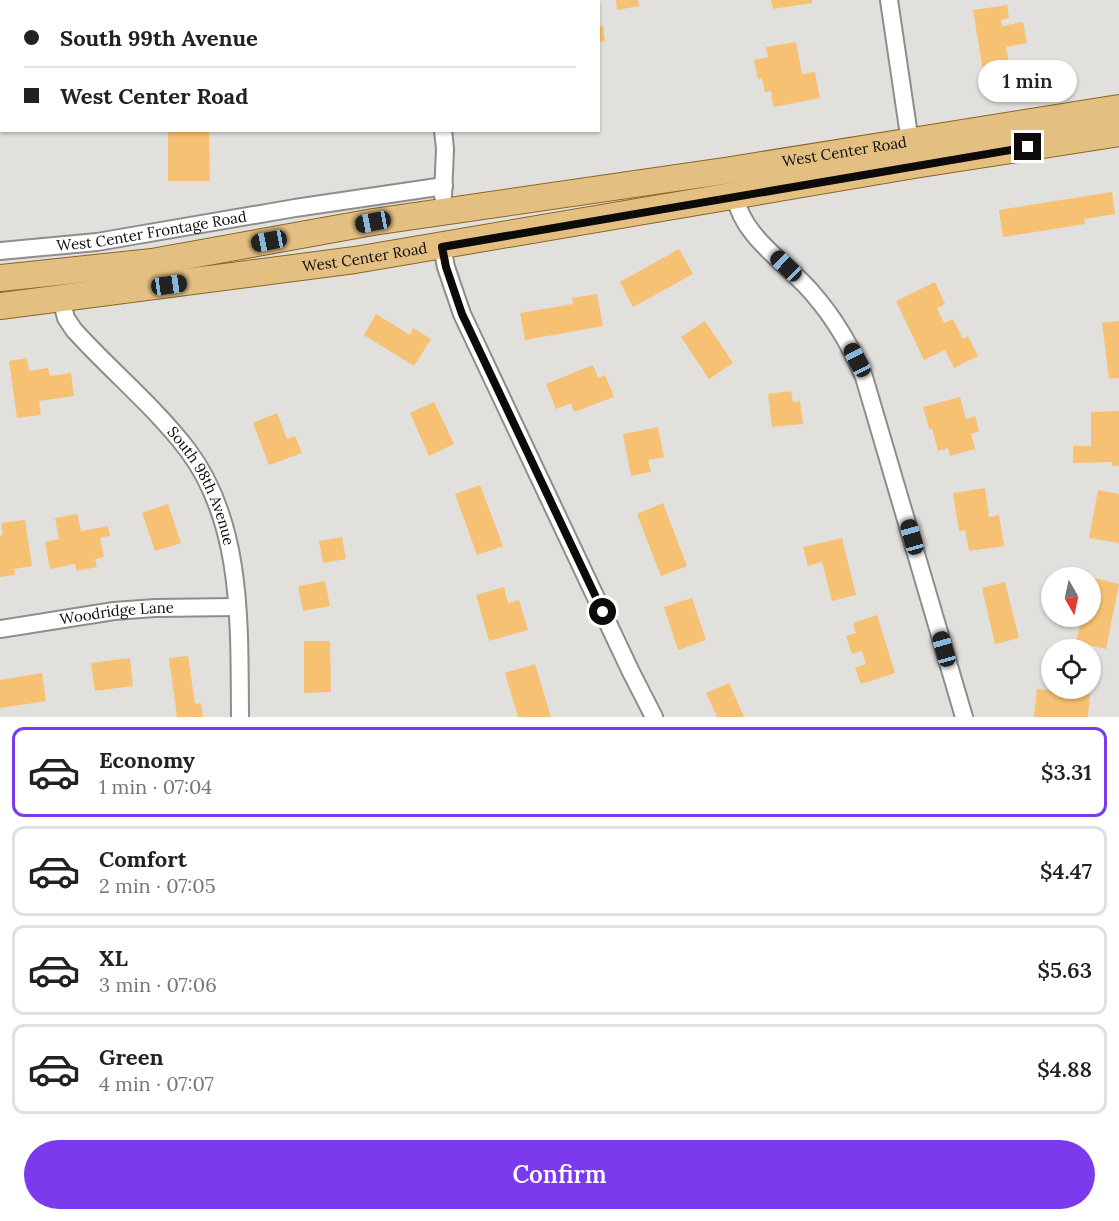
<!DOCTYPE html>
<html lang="en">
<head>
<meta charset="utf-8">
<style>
	:root { --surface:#fff; --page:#f6f6f6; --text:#222; --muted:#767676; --line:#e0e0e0; --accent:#7c3aed }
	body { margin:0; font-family:Lora,serif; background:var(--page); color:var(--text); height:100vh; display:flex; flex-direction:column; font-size:22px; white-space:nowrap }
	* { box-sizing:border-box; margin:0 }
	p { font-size:20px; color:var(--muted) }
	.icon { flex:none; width:33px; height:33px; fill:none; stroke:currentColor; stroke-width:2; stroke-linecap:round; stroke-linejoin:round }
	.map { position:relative; height:717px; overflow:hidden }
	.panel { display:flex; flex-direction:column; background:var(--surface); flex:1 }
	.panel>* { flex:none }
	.banner { position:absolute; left:0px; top:0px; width:600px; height:132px; box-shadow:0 2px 4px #0004; display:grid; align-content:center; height:132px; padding:0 24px; background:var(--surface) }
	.needle { width:39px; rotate:171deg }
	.tools { position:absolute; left:1041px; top:567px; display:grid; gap:12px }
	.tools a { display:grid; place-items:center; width:60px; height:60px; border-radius:50%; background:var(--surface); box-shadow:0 2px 4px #0004; font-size:30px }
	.end { position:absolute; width:27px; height:27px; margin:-14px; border:8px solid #0c0b0a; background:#fff; box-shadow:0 0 0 3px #fff }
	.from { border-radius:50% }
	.bubble { position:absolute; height:42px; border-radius:21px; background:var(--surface); box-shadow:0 2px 4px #0004; font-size:20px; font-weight:600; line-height:42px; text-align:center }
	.car { position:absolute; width:18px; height:36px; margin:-18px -9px; border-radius:8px; box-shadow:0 0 4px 2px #0007; background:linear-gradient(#222 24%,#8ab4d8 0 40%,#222 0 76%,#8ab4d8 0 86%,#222 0) }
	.banner b { display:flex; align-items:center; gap:21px; height:57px; font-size:22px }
	.banner b+b { border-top:2px solid var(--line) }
	.banner i { width:15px; height:15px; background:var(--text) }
	ul { padding:10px 0 0; list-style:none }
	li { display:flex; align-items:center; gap:18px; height:90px; margin:0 12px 9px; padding:0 12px; border:3px solid var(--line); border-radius:12px }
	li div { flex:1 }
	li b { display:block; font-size:22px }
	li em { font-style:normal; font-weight:600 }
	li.selected { border-color:var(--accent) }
	li>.icon { width:54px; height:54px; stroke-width:1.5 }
	.cta { display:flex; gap:12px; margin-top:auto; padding:12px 24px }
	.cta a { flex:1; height:69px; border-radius:36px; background:var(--accent); color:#fff; font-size:24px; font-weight:600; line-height:69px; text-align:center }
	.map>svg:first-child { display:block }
	.building { fill:#f6c172 }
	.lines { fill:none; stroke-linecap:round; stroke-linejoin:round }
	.street-casing { stroke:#8e8d8a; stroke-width:20 }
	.primary-casing { stroke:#8c6522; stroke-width:28 }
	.street { stroke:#fff; stroke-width:16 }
	.primary { stroke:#e3c082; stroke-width:26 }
	.route { stroke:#0c0b0a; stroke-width:8 }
	.labels { text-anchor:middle; stroke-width:4.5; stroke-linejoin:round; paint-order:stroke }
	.street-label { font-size:15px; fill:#0c0b0a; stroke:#fff }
</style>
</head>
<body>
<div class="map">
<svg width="1119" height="717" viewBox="0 0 1119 717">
	<rect width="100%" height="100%" fill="#e1e0dd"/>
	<g class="building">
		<path d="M616,0h22l1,6 -22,4z"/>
		<path d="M771,0h41v3l-39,6z"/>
		<path d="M1007,5l2,13 -8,2 1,6 21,-4 4,21 -21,4 4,20 -27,4 -10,-61z"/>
		<path d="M598,26h5l2,15 -7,1z"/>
		<path d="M796,42l6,32 13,-2 5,26 -47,9 -2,-16 -6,1 -3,-14 -4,1 -4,-19 14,-3 -2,-10z"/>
		<path d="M168,130h41l1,51h-42z"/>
		<path d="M1112,192l3,22 -31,5 1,5 -82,13 -4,-27z"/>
		<path d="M679,249l14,25 -60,33 -13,-25z"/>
		<path d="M935,282l10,22 -8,4 7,15 9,-4 10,20 5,-3 10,20 -24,12 -9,-18 -21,10 -28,-59z"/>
		<path d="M597,294l6,32 -78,14 -5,-27 53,-9 -1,-6z"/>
		<path d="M376,314l34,21 3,-7 18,11 -17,27 -50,-31z"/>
		<path d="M705,321l28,42 -24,16 -28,-42z"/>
		<path d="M1119,321v57l-10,1 -7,-56z"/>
		<path d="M27,358l2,13 19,-3 2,8 21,-3 3,23 -35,5 2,14 -24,3 -8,-57z"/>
		<path d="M593,365l5,13 7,-3 9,22 -40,15 -3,-9 -15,6 -10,-25z"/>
		<path d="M791,391l2,11 7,-1 3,23 -31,3 -4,-33z"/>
		<path d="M960,397l6,22 9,-3 4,15 -8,3 4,15 -25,7 -2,-8 -10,3 -6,-23 -3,1 -6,-22z"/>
		<path d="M434,402l20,42 -25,12 -19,-43z"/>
		<path d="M1119,411v55h-7v-4l-39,1v-17h18v-34z"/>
		<path d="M277,413l10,26 8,-3 7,17 -33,12 -16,-42z"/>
		<path d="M658,427l6,30 -16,3 3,12 -20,4 -8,-42z"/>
		<path d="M480,485l23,61 -26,9 -22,-61z"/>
		<path d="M985,488l4,29 10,-2 5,31 -35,5 -4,-21 -6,1 -6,-38z"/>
		<path d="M1098,490l21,4v49l-30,-5z"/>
		<path d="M663,503l24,63 -26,10 -24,-62z"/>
		<path d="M168,504l13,39 -26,8 -13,-38z"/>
		<path d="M77,514l4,17 27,-5 2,10 -10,2 4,19 -9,2 2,8 -20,4 -2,-7 -25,5 -5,-27 14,-3 -4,-21z"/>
		<path d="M25,520l7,46 -18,3 1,6 -15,2v-41l3,-1 -2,-12z"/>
		<path d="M342,537l4,22 -23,4 -4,-22z"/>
		<path d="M842,538l14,57 -24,6 -10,-39 -14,4 -5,-19z"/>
		<path d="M1090,577l29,7 -13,65 -30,-7 6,-26h8z"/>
		<path d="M325,581l5,25 -27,5 -5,-25z"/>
		<path d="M1005,582l14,56 -24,6 -13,-56z"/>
		<path d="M504,587l4,16 11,-3 9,30 -39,11 -13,-46z"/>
		<path d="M692,598l14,42 -28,10 -14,-43z"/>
		<path d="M877,615l18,58 -34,11 -6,-16 11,-4 -4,-13 -10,3 -6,-18 10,-3 -3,-10z"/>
		<path d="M304,641h26l1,51 -27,1z"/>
		<path d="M188,656l7,48 6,-1 2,14h-26l-8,-59z"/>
		<path d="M130,658l3,28 -38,5 -4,-28z"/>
		<path d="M535,664l16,53h-33l-13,-44z"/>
		<path d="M42,673l4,28 -46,7v-28z"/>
		<path d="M729,683l15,34h-27l-11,-24z"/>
		<path d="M1037,689l53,5 -2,23h-54z"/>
	</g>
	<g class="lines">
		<defs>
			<g id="street">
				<path d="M426,0v2"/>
				<path d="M889,0l21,142"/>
				<path d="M443,130l2,19 -2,47"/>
				<path d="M735,196c8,43 53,67 79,99 21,24 37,52 50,82l100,340"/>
				<path d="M442,247l4,20 16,47 169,358 23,45"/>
				<path id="s1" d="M0,251l97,-9 198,-34 149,-22"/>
				<path id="s2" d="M61,299l5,19 8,12c36,40 79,75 113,119 57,75 52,178 53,268"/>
				<path id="s3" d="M0,629l114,-18 41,-3 81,-1"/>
			</g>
			<g id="primary">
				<path id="s4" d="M0,278l152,-16 221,-40 358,-52 388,-62"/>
				<path id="s5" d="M0,306l355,-46 559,-95 205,-32"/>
			</g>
		</defs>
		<use href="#street" class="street-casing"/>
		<use href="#primary" class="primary-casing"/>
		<use href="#street" class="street"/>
		<use href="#primary" class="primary"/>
	</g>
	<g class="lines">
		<path class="route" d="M603,612l-141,-298 -16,-47 -4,-20 586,-100"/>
	</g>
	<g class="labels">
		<g class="street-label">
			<text dy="5" stroke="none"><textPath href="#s4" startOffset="854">West Center Road</textPath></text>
			<text dy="5" stroke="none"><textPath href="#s1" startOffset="153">West Center Frontage Road</textPath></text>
			<text dy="5" stroke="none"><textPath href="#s5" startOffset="368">West Center Road</textPath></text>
			<text dy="5" stroke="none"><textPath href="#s2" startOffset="238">South 98th Avenue</textPath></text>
			<text dy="5" stroke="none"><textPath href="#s3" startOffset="118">Woodridge Lane</textPath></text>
		</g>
	</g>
</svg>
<div class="tools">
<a><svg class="needle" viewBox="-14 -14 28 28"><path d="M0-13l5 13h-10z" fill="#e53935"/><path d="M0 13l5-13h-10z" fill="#767676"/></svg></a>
<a><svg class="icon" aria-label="locate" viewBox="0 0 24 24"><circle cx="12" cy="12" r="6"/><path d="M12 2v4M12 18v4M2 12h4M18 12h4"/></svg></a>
</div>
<i class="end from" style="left:603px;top:612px"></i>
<i class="end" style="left:1028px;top:147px"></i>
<div class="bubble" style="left:978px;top:60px;width:99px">1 min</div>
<i class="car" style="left:373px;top:222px;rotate:259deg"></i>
<i class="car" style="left:269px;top:241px;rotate:259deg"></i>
<i class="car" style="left:786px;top:266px;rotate:314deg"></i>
<i class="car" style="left:169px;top:285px;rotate:82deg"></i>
<i class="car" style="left:857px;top:360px;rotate:332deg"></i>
<i class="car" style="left:912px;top:537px;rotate:344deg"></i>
<i class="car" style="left:944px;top:649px;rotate:344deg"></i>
<div class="banner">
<b><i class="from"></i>South 99th Avenue</b>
<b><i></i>West Center Road</b>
</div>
</div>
<section class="panel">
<ul>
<li class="selected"><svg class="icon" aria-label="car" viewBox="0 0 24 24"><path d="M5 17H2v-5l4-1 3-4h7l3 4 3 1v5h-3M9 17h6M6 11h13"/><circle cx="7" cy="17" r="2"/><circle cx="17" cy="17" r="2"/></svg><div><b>Economy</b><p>1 min · 07:04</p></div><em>$3.31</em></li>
<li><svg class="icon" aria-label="car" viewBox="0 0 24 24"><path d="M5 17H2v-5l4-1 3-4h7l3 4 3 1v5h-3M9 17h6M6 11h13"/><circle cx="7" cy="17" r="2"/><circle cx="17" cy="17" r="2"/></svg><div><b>Comfort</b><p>2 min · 07:05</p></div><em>$4.47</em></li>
<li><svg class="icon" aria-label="car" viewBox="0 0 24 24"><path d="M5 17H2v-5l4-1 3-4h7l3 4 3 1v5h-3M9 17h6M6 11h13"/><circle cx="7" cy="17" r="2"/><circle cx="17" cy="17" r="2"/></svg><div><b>XL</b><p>3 min · 07:06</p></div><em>$5.63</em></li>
<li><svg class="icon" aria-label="car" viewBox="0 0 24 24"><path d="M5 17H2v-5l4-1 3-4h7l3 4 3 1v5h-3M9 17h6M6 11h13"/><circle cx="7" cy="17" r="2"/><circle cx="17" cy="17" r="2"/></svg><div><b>Green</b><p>4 min · 07:07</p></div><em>$4.88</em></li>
</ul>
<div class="cta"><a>Confirm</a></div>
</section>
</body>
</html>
